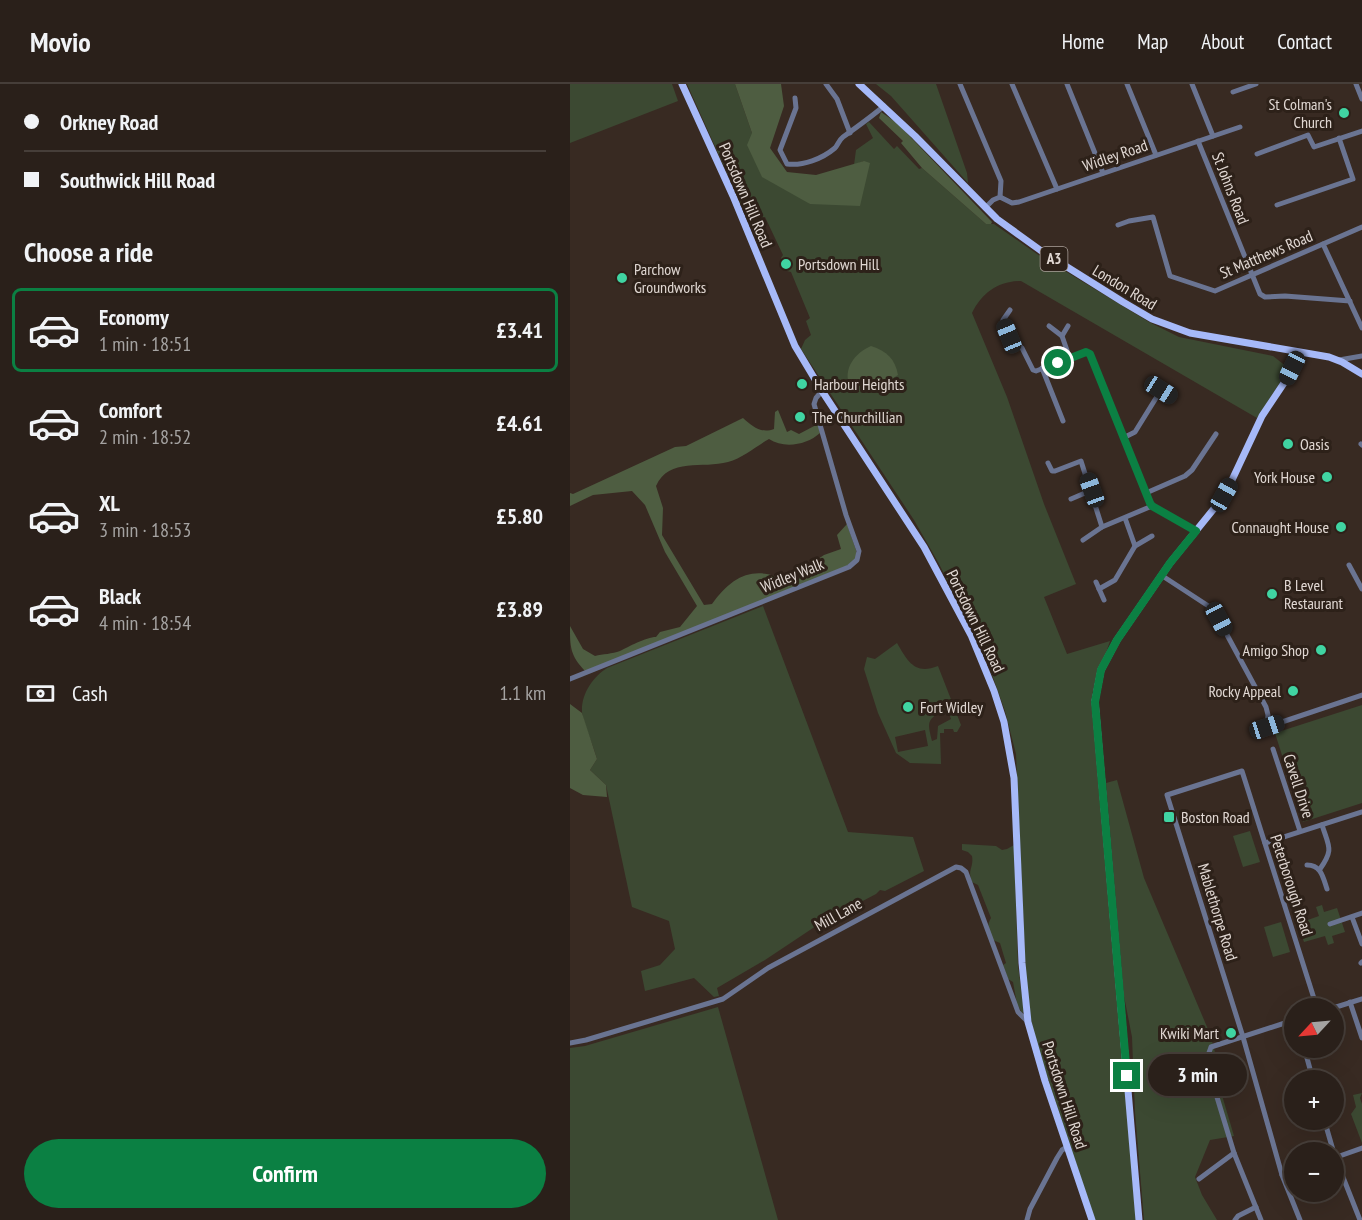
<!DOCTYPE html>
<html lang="en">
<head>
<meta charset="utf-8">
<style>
	:root { --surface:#2a201a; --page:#362d27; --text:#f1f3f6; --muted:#a5a3a2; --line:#463e39; --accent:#0b8043 }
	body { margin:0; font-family:"PT Sans Narrow",sans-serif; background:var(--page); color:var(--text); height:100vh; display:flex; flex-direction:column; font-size:22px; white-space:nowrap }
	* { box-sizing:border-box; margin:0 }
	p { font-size:20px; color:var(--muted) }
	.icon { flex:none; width:33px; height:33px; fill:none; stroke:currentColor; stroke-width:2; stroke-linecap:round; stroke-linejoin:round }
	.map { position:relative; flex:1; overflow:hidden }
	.sheet { display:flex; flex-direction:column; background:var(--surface); width:570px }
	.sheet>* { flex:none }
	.top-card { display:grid; align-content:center; height:132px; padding:0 24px; background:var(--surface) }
	.needle { width:39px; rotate:244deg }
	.buttons { position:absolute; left:714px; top:914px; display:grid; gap:12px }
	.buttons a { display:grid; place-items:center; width:60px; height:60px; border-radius:50%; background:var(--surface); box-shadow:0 6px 24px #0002,0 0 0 2px var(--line); font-size:30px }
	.end { position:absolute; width:27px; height:27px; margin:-14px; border:8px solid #0b8043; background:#fff; box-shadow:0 0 0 3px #fff }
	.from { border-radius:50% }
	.bubble { position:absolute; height:42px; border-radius:21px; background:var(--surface); box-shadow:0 6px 24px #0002,0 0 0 2px var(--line); font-size:20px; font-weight:800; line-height:42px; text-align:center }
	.car { position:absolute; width:18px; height:36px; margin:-18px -9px; border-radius:8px; box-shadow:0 0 4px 2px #0007; background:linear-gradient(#222 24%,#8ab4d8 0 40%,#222 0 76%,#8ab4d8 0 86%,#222 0) }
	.top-card b { display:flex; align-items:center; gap:21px; height:57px; font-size:22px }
	.top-card b+b { border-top:2px solid var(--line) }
	.top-card i { width:15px; height:15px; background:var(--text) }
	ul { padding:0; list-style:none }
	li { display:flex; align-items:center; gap:18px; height:84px; margin:0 12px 9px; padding:0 12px; border:3px solid transparent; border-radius:9px }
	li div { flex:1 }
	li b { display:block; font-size:22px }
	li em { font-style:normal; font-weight:800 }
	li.current { border-color:var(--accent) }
	li>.icon { width:54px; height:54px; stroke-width:1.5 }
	h2 { padding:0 24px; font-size:27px; line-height:72px }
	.pay { display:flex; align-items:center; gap:15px; height:66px; padding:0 24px; font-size:22px }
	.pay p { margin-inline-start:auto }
	.primary-button { display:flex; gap:12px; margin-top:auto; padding:12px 24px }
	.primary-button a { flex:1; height:69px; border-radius:36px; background:var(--accent); color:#fff; font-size:24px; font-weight:800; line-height:69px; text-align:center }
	header { display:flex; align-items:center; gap:36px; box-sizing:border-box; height:84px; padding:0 30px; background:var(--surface); border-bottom:2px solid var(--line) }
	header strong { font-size:28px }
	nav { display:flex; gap:33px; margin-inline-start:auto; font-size:21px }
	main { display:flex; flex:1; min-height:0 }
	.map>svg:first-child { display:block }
	.green { fill:#3c4932; fill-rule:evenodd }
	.forest { fill:#4e5d41 }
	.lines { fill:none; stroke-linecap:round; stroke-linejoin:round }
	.minor { stroke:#6a7492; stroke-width:5 }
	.major { stroke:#a6b9f8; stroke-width:7 }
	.route { stroke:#0b8043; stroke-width:8 }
	.poi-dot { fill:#40d4a2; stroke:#2d2119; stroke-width:2 }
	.labels { text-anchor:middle; stroke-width:6; stroke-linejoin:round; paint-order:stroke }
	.shield { fill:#2d2119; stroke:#aba19b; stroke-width:1.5 }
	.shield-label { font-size:15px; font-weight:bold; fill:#e1d8d3 }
	.poi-label { font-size:16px; fill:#e1d8d3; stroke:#2d2119; text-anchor:start }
	.street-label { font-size:16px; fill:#e1d8d3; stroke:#2d2119 }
</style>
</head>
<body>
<header>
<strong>Movio</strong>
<nav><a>Home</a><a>Map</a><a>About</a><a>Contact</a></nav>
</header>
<main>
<section class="sheet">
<div class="top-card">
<b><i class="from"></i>Orkney Road</b>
<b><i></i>Southwick Hill Road</b>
</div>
<h2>Choose a ride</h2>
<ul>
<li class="current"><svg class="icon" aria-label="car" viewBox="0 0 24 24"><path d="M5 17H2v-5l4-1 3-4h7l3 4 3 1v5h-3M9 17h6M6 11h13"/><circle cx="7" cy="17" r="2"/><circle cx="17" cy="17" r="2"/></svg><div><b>Economy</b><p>1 min · 18:51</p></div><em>£3.41</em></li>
<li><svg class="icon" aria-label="car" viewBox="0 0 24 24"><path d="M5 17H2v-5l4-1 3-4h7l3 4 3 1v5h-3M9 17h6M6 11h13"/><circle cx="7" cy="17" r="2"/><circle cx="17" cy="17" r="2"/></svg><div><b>Comfort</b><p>2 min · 18:52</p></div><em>£4.61</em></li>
<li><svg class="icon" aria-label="car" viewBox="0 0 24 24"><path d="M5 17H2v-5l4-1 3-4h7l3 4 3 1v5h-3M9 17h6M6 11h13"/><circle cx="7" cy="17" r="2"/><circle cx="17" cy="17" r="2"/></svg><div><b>XL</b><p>3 min · 18:53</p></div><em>£5.80</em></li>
<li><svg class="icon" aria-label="car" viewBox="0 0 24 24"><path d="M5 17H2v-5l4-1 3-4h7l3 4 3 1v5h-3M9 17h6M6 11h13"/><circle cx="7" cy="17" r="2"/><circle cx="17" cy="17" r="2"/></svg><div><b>Black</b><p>4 min · 18:54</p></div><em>£3.89</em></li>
</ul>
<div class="pay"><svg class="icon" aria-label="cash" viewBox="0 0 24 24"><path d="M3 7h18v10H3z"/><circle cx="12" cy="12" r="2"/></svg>Cash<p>1.1 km</p></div>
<div class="primary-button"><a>Confirm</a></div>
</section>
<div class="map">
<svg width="792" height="1136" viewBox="0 0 792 1136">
	<rect width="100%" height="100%" fill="#382a22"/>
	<g class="green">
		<path d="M0,0h102l6,17 -108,42z"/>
		<path d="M117,0h48l17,49 58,71 54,-43 -10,4 2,-15 17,-12 -7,-14 3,-2 25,27 3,-3 22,23 3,-1 64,56h8l43,30 112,68 30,15 94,19 14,11 -1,6 -29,45 -236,-137c-23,0 -39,12 -49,32l35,84 37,107 32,80 -32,13 23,57 43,-13 -18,53 44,526h-41l-56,-168 -8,-33 -5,-42 -10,-223 -11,-43 -21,-59 -46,-90 -24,-42 -113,-171 4,-9 6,-5 -5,-14 4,-3 -19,-46 -4,-1 -6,-13 2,-3 -18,-38 -17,3z"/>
		<path d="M306,0h60l31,89 1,10 -77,-87z"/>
		<path d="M193,522l85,226 65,5 11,34 -39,20 -5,-1 -4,4 -57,30 -54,36 -48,28 2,8 -5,1 -20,-19 -49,13 -4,-20 19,-6 15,-16 -6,-28 -37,-14 -26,-122 -16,-15 7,-11c-3,-12 -14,-37 -15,-47 -1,-18 11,-35 25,-44z"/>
		<path d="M327,559c11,19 18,32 41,23l23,59 -4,7h-3l-1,-3h-9v4h-4l1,31 -31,-1 -14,-10 -18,-40 -14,-44 3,-12 8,2zM375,626l3,1 3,8 -13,7 -1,13 -5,2c-5,-20 -5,-22 13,-31zM355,646l3,16 -30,6 -3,-15z"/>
		<path d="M792,621v98l-59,19 -28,-89z"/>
		<path d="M547,696l27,98 66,156 6,22 -5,2 23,78 -24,4 -15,37 7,18 15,25h-73l-9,-108 -3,-75 -8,-41 -18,-213z"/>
		<path d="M680,747l10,31 -17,5 -10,-31z"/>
		<path d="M392,760l34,2 6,4 5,-1 7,-4 4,120 6,47 -2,1 -5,-9 -4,-22 -5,-3 -5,-14 3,-2 -6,-20 -7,-3c-4,-8 -7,-14 -2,-22l-13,-33 -6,-3c-5,-13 2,-14 0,-26l-4,-4 -6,-2z"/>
		<path d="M752,821l2,7 13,-4 8,24 -13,4 2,7 -6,2 -3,-9 -21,6 -10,-30h3l5,10 17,-6 -3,-9z"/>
		<path d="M711,838l9,30 -17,5 -9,-30z"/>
		<path d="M148,923l60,213h-208v-172l15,-2z"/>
		<path d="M792,1009l-2,5 2,6v39l-11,-29 5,-7 -3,-12z"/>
	</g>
	<g class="forest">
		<path d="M165,0h46l3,22 -14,42 17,24 29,3 48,-14 6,2 -10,43 -50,-2 -48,-27 -15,-32 5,-12z"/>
		<path d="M311,28l16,11 95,99 -1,2h-5l-64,-56 -21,-25 2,-2 -24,-23z"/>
		<path d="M301,262c16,5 24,13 27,29l-13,8 -26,8 -9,-4c-8,-18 5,-34 21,-41z"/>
		<path d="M208,326l9,22 4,-2 8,4 19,-10 2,9c-13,12 -36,16 -51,6 -14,8 -26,19 -41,23 -25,7 -59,-5 -72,24l7,22 -1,27 42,70 8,-1c21,-29 43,-40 77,-22l15,-5 8,-7 3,-9 9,-6 17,-6 -4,-14 10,-11 9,26v8l-10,9 -261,104c-15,-16 -15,-24 -15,-45l13,23 12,7c8,-2 17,-2 25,-5 8,-4 26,-14 36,-14l4,-5 20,-5 17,-21 -32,-54 -20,-47 -13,-14 -39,4 -23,11v-13l3,1 102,-47 11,-1 57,-28c9,8 18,16 31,11l1,-17z"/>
		<path d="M0,620l12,9 15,46 -7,11 16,15 1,12 -24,-2 -13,-7z"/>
	</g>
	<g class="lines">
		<g class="minor">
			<path d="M256,0l11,15 13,34"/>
			<path d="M390,0l41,97 -1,16 -7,3 -8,8"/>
			<path d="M442,0l45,105"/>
			<path d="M497,0l36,89"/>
			<path d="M557,0l29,71"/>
			<path d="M622,0l21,52"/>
			<path d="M786,0l6,15"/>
			<path d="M663,8l23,-8"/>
			<path d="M225,14l1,10 -16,42 7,14c16,2 35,-5 48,-16 3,-3 4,-8 8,-11 14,-10 28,-20 41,-31"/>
			<path d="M628,57l62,153 5,3 20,-1 65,5"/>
			<path d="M687,70l51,-19 6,12 48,-16"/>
			<path d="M430,113l12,6 7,-1 221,-75"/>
			<path d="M707,121l76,-26 -14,-41"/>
			<path d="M548,141l11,-4 24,-4 17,59 45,15 147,-64"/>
			<path d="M753,160l39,84"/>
			<path d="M440,226l-7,10 6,16 13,12 11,22 3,1 50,-19 4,2 60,149 2,3 44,25"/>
			<path d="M479,242l13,10 8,23"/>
			<path d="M492,252l6,-10"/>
			<path d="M769,276l23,-4"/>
			<path d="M472,284l21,53"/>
			<path d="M582,301l9,5"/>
			<path d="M553,354l12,-6 26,-42 10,6"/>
			<path d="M791,360l1,1"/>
			<path d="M478,379l4,8h3l26,-10 21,66 50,-21"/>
			<path d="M576,409l39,-17 7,-6 24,-36"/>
			<path d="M501,415l21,-9"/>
			<path d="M513,456l19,-13"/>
			<path d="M565,462l17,-10"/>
			<path d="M779,481l13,24"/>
			<path d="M591,491l52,34 53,98 2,8 -1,12 95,-32"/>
			<path d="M526,498l8,18"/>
			<path d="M529,505l16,-9 20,-34 -10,-28"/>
			<path d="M0,595l279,-112 8,-7 2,-9 -13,-36 -32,-111 2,-6 6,-7"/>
			<path d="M703,665l27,82"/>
			<path d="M695,759l97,-31"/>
			<path d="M737,781c14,0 16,12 20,24"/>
			<path d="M750,785c14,-20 9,-22 2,-44"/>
			<path d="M782,833l10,27"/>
			<path d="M760,840l32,-11"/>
			<path d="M791,879l1,-1"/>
			<path d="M780,918l12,36"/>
			<path d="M763,924l29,-9"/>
			<path d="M0,959l16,-3 137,-41 45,-31 188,-101 5,1 5,4 52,140 10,10"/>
			<path d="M734,963l9,33"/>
			<path d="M754,1035l11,38 25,63"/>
			<path d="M764,1074l28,-10"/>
			<path d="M712,1091l12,-4"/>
			<path d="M629,1095l35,-26"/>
			<path d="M457,1136l3,-11 27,-51 5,-8 5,-3"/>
			<path d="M665,1136l3,-4 18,-9"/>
			<path d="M691,1136l-27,-67 -28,-92 5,-14 83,-27"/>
			<path d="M730,1136l-18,-45 -39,-138 -76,-242 75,-24 75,237"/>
		</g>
		<g class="major">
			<path d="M112,0l51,112 62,150 27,45 102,156 47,88 23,56 10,31 10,56 8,185 6,59 17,59 47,139"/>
			<path d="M289,0l56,52 82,83 43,31 83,52 29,17 38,14 139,24 13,5 20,12"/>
			<path d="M569,1136l-44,-519 6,-31 16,-30 53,-77 55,-68 37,-79 24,-36 10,-27"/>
		</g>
	</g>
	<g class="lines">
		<path class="route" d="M488,279l28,-11 4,2 60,149 2,3 44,25 -26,32 -53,77 -16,30 -6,32 2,23 30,351"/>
	</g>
	<g class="poi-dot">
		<circle cx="774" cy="29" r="6"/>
		<circle cx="216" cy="180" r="6"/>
		<circle cx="52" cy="194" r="6"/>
		<circle cx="232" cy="300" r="6"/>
		<circle cx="230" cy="333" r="6"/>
		<circle cx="718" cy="360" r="6"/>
		<circle cx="757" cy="393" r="6"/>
		<circle cx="771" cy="443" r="6"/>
		<circle cx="702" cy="510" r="6"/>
		<circle cx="751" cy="566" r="6"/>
		<circle cx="723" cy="607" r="6"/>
		<circle cx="338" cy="623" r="6"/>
		<rect x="593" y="727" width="12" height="12" rx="3"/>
		<circle cx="661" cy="949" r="6"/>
	</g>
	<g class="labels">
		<rect class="shield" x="470.5" y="163" width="27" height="24" rx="4.5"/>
		<g class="shield-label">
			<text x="484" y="180">A3</text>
		</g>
		<g class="poi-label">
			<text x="762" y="26" text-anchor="end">St Colman's<tspan x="762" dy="18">Church</tspan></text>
			<text x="228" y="186">Portsdown Hill</text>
			<text x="64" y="191">Parchow<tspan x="64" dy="18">Groundworks</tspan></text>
			<text x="244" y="306">Harbour Heights</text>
			<text x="242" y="339">The Churchillian</text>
			<text x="730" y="366">Oasis</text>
			<text x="745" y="399" text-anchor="end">York House</text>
			<text x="759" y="449" text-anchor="end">Connaught House</text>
			<text x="714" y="507">B Level<tspan x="714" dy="18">Restaurant</tspan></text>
			<text x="739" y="572" text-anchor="end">Amigo Shop</text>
			<text x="711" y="613" text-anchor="end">Rocky Appeal</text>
			<text x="350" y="629">Fort Widley</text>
			<text x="611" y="739">Boston Road</text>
			<text x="649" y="955" text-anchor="end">Kwiki Mart</text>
		</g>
		<g class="street-label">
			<text transform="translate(545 71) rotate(-19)" y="6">Widley Road</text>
			<text transform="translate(661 104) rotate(69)" y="6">St Johns Road</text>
			<text transform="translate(176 111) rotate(67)" y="6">Portsdown Hill Road</text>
			<text transform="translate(696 170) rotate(-23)" y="6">St Matthews Road</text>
			<text transform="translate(555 203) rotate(31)" y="6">London Road</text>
			<text transform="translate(222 491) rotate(-22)" y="6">Widley Walk</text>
			<text transform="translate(406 537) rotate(64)" y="6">Portsdown Hill Road</text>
			<text transform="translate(729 702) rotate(72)" y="6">Cavell Drive</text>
			<text transform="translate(722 801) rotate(72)" y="6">Peterborough Road</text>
			<text transform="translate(648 828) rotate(73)" y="6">Mablethorpe Road</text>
			<text transform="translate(268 830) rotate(-29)" y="6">Mill Lane</text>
			<text transform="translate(495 1011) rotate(72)" y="6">Portsdown Hill Road</text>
		</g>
	</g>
</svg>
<div class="buttons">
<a><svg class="needle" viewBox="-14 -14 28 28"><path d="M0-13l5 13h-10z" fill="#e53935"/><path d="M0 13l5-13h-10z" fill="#a5a3a2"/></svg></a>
<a>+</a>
<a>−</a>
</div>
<i class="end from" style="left:488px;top:279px"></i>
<i class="end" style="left:557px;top:992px"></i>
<div class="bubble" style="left:578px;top:970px;width:99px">3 min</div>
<i class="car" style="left:439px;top:252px;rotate:338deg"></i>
<i class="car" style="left:722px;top:284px;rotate:206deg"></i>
<i class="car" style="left:591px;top:306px;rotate:122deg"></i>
<i class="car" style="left:522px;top:406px;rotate:340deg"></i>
<i class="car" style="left:654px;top:411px;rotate:29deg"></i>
<i class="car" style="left:649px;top:535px;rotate:152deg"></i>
<i class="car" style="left:697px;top:643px;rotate:72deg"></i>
</div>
</main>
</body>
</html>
